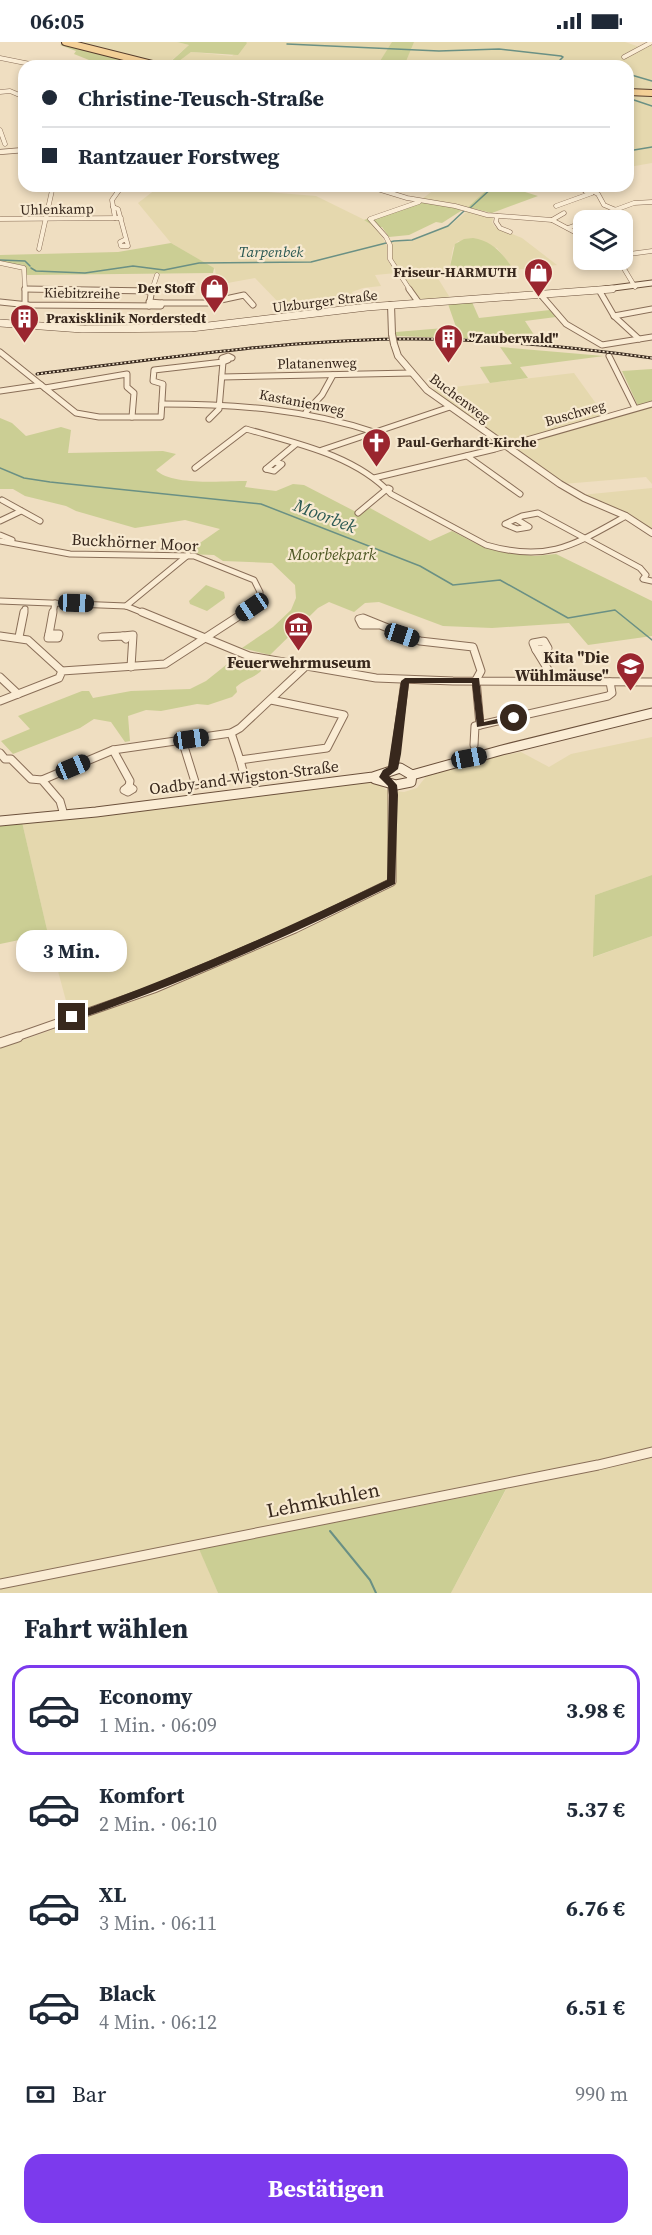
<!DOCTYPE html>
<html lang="de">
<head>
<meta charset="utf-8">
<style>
	:root { --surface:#fff; --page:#f2f2f3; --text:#1f2937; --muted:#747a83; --line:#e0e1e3; --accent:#7c3aed }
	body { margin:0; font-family:"Source Serif 4",serif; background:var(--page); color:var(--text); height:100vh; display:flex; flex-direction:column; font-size:22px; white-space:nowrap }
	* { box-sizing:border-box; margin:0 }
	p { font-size:20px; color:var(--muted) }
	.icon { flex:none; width:33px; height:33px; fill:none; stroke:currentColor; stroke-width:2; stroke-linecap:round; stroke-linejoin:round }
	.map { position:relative; height:1551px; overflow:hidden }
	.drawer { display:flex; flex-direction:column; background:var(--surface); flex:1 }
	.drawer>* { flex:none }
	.hud { position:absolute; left:18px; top:18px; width:616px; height:132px; border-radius:18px; box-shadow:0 3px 9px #0003; display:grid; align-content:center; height:132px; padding:0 24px; background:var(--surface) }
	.buttons { position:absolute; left:573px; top:168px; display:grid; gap:12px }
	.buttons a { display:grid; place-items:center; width:60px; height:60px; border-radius:12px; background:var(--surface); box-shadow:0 3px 9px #0003; font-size:30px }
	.end { position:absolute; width:27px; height:27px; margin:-14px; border:8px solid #38281d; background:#fff; box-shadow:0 0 0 3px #fff }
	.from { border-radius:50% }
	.bubble { position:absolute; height:42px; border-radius:18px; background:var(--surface); box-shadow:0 3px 9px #0003; font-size:20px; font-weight:700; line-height:42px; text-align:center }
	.car { position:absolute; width:18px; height:36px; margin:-18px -9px; border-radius:8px; box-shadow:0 0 4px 2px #0007; background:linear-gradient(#222 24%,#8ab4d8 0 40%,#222 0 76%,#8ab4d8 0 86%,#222 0) }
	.hud b { display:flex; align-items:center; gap:21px; height:57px; font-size:22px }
	.hud b+b { border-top:2px solid var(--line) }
	.hud i { width:15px; height:15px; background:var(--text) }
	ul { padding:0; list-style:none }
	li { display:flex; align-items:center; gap:18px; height:90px; margin:0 12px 9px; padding:0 12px; border:3px solid transparent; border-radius:18px }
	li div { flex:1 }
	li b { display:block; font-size:22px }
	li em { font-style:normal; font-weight:700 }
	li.active { border-color:var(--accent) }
	li>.icon { width:54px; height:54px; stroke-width:1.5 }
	h2 { padding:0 24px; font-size:27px; line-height:72px }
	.pay { display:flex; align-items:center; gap:15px; height:66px; padding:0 24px; font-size:22px }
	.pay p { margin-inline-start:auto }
	.cta { display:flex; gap:12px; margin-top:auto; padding:12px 24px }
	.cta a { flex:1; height:69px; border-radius:18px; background:var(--accent); color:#fff; font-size:24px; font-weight:700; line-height:69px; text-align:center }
	.status { display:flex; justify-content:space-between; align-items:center; height:42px; padding:0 30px; background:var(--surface); direction:ltr }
	.status svg { height:16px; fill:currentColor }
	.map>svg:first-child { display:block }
	.farmland { fill:#e5d8ae }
	.green { fill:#cbce94 }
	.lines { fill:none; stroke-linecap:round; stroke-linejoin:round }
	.stream-far1 { stroke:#6a9084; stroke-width:1.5 }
	.stream { stroke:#6a9084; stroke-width:2 }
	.minor-far3-casing { stroke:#896e58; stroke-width:5 }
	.minor-far2-casing { stroke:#896e58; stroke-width:7 }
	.minor-far1-casing { stroke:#896e58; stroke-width:9 }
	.minor-casing { stroke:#896e58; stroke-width:11 }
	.tertiary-far1-casing { stroke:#896e58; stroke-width:6 }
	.tertiary-casing { stroke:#896e58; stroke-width:8 }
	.secondary-far2-casing { stroke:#6b503b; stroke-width:7 }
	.secondary-far1-casing { stroke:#6b503b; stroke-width:8 }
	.secondary-casing { stroke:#6b503b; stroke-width:11 }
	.primary-casing { stroke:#573d2c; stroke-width:8 }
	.minor-far3 { stroke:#faecd4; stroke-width:4 }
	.minor-far2 { stroke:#faecd4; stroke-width:5 }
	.minor-far1 { stroke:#faecd4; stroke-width:7 }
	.minor { stroke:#faecd4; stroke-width:9 }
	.tertiary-far1 { stroke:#faecd4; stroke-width:4.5 }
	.tertiary { stroke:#faecd4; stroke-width:6 }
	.secondary-far2 { stroke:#faecd4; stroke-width:5 }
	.secondary-far1 { stroke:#faecd4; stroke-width:7 }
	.secondary { stroke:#faecd4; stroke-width:9 }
	.primary { stroke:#f4d097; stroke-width:6 }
	.rail-casing { stroke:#38281d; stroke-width:3 }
	.rail { stroke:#f7e9d0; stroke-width:1.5; stroke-dasharray:2; stroke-linecap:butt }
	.tertiary-bridge-casing { stroke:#896e58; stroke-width:8; stroke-linecap:butt }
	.tertiary-bridge { stroke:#faecd4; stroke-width:6 }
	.route { fill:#38281d }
	.labels { text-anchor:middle; stroke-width:4.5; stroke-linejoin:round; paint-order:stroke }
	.far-street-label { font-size:14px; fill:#38281d; stroke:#f7e9d0 }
	.far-poi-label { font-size:14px; font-weight:bold; fill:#38281d; stroke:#f7e9d0; text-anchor:start }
	.far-water-label { font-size:15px; font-style:italic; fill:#2b5953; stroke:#f7e9d0 }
	.street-label { font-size:16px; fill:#38281d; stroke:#f7e9d0 }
	.park-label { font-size:16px; font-style:italic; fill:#4c5622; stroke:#f7e9d0 }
	.poi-label { font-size:16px; font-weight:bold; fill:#38281d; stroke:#f7e9d0; text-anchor:end }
	.water-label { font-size:18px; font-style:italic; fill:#2b5953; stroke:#f7e9d0 }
	.near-street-label { font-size:20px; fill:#38281d; stroke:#f7e9d0 }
</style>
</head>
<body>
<div class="status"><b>06:05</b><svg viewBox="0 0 49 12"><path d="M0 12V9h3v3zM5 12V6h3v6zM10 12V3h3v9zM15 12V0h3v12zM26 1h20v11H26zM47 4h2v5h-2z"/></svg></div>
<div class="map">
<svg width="652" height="1551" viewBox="0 0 652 1551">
	<rect width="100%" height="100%" fill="#efdec1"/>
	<g class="farmland">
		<path d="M71,0h106l12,3 -24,21z"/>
		<path d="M246,0h379l15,5 12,-4v49l-23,-1 -1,-25h-413l-37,-5 13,-9 41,4z"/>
		<path d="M629,53l23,1v67l-23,4z"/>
		<path d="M160,144h111l-4,6 49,4 59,29 12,21v13l9,14 -21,2 6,11 -18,2 -11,4 3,6 -74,7 -26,-27 -33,6 -6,-8 -1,-7 -44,-26 -33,-40z"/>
		<path d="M439,144h52l-23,21 -46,-8z"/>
		<path d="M469,168l25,6 -2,6 3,5 27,11 35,27 -43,5 -17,-22 -39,-7 -5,7 -4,23 -15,1 18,29 -31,2 -31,-44 -1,-17 23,-1 37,-15z"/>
		<path d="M574,331l31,43 -99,29 -78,-55z"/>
		<path d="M652,363v79l-6,-7 -83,7 -55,-38z"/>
		<path d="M652,446v42l-71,-35z"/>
		<path d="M652,695v138l-57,20 -1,62 58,-21v657h-201l55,-103 -307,58 19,45h-218v-545l72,-25 -24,-89 -26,-112 315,-39 40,-1 9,8 18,2 13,-4 11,-14 30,-6 11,-6 52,-10 28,15 22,-13z"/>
	</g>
	<g class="green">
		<path d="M177,0h69l1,1 -9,12 -47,-3 -12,9 36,5h-49l23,-21z"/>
		<path d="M392,0h22l-10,24h-27z"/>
		<path d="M63,2l71,19v2l-26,1 -6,-3 -11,3h-14l12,-6 -15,-6 2,-3 -16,-6z"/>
		<path d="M491,144h15l32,10 -46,17 -25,-6 -25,16 -6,-1 -27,13 -20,2 -7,-10 -5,1 -13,-8 58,-21 46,8z"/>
		<path d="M473,196c21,3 30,17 41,32l-45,4 -3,-5 -17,2 6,-27 9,-5z"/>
		<path d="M171,201l43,25 -1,5 -186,2 -3,-10 -24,-2v-8l118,-3z"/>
		<path d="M472,260l7,16 71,-8 6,7 -31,4 13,20 -142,-5v-4l60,-5 -8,-23z"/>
		<path d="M500,305l104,9 -84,11 8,11 -38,5 -10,-16 32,-3z"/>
		<path d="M652,327v35l-14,2 -16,-35z"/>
		<path d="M0,376l12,5 14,13 35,-9 10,3 -3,23 95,-2 13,3 -20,16c15,16 68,11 91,11l-2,6 31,4 17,-7 11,1 56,29 10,-6 60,33 22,-10 23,12 27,9 33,4 21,-2 96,47v35l-64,9 -19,-22 -77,5 -49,-2 -64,-24 -14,1 -11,9 -25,-10 -11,6 -48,47 -28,-7 31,-21 18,-17 5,-12 -1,-13 -23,-22 -49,-2 -9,-6 -30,-1 36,-25 -35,-9 -50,8 -59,-17 -10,-5 -41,-10 -12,-7h-13z"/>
		<path d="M206,543l18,7 1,6 -18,13 -17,-7 -1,-3z"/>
		<path d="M236,615l23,9 2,5c-7,7 -15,7 -25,16l1,5 -5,5 -24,8 -11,-1 -36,7 -15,-1 -18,6 2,25 -5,1 -14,-20 -17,-3 -14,9 -67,26 -12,-13 29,-12 -12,-13 64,-25h7l4,7 38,-7 59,-2 16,-8z"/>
		<path d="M22,780l26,112 -48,10v-120z"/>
		<path d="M652,833v61l-59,21 2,-62z"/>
		<path d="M506,1447l-55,104h-233l-19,-44z"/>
	</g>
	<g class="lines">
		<g class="stream-far1">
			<path d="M287,2l152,7 60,-2 62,7 2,1 -7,7 22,2"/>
			<path d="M628,32l24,7"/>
			<path d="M628,56l24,8"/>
			<path d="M628,109l24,-4"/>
			<path d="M469,167l25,-23"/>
			<path d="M0,218l25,1 5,5"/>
			<path d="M31,226l5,3 49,2 48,-7 31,4 35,-7 112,-1 83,-21 18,-1 36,-14 16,-15"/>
			<path d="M0,426l24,10 26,4 211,22 159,62 33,19 47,-5 68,38 47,-8 37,30"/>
		</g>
		<path class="stream" d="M330,1489l40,49 6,13"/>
		<defs>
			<g id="minor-far3">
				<path d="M624,15l28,-15"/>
				<path d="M0,16l40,8"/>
				<path d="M0,50l10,-1 14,6"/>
				<path d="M0,88l5,14"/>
				<path d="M368,144l39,12 48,8 32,9 65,5 32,17"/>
				<path d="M591,151l-6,-2 6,-3 6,3 -3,1 4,2 6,11 12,5"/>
				<path d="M556,164l36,-13"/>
				<path d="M113,165l5,2 10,37h-7l-1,-4 6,-3"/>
				<path d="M497,174l-1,6 4,6 10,4"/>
				<path d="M115,176l-3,-18 10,-14"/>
				<path d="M0,177l121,-1"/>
				<path d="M552,178l12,-7"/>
				<path d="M588,178l46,-17 18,-1"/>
				<path d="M568,186l16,-6"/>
				<path d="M39,207l14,-63"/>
				<path d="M622,213l30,-4"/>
				<path d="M614,218l9,7 12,20"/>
				<path d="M0,221l24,5 1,22"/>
				<path d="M25,247l68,1"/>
				<path d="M152,248l5,-15"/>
				<path d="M410,248l-20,-31v-14l-4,-8 -16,-18 49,-17"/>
			</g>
			<g id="minor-far2">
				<path d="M25,247v15"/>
				<path d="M25,247l127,2"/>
				<path d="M409,247l10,14"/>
				<path d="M599,248l15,26 25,23"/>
				<path d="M541,253l25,29 36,21 50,-8"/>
				<path d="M0,260l29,3 132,1 1,-3 -13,-1"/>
				<path d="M162,261h45l37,-8 9,10"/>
				<path d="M149,264l3,-17"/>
				<path d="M614,274l38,-7"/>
				<path d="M0,310l76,61 23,4h62l2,-33 -10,-3 1,-11 69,-8 -1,-3"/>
				<path d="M228,314l4,2h-10z"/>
				<path d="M609,314l26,52"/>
				<path d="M222,335l190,-4"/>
				<path d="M45,346l82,-14v13l7,6 -2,24"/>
				<path d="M0,349l41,-6"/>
				<path d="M162,362c74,0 144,5 215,29"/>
				<path d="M306,370l16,-17 11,-20"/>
				<path d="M209,377l10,-10 4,-47 5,-2"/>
				<path d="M322,408l128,-43"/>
				<path d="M467,414l53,38"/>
				<path d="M195,426l51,-39c49,14 109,26 145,65l95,51c62,18 88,0 140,-29"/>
				<path d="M266,427l30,-25"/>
				<path d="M266,427l8,2 8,-7 -7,-2"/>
				<path d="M374,436l121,-29 157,-45"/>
				<path d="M2,458l38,21"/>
				<path d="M358,471l30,-25 2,1"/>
				<path d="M516,477l13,8 -12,2 -12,-5 17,-8 16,-3 102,55 6,7 -3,4 9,2"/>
				<path d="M0,479l21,-10"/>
				<path d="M0,493l12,5"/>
				<path d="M0,499l70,13 124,2 60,24 6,12v8l-2,4 -15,10"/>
				<path d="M0,559l126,5 20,8"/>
				<path d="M126,564l62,-51"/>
				<path d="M24,572l1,-5"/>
				<path d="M53,572l2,-11"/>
			</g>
			<g id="minor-far1">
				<path d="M142,570l107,44 127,22 77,3 199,1"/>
				<path d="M379,583h-17l-3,-6 4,-1 57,23 53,6 8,24 -5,9 4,45 128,-29 4,-3 -2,-11"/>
				<path d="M49,592l4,-22"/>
				<path d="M49,592h10l-1,4h-10z"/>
				<path d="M0,594l28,4 34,31"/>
				<path d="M123,594l10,-1 -2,32"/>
				<path d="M19,595l5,-25"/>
				<path d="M102,595l21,-1 3,3"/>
				<path d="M544,599l4,7 -12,2 -3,-7z"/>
				<path d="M536,608l19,31"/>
				<path d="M0,635l18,17"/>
				<path d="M0,659l59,-23 3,-7 103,-7 80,-52"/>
				<path d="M231,691l9,27 87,-12 17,-33 -73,-15"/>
				<path d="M182,698l14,45"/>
				<path d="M474,703l1,-19 5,-1"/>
				<path d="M113,708l17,31 -1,5"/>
				<path d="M0,711l5,6h6l20,20 11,1 18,21 4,14"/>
				<path d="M240,718l3,11"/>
				<path d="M393,727l12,-88"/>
				<path d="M42,738l71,-30 118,-17 9,-5 65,-61"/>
				<path d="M129,744l4,3 -5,3 -4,-2z"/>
				<path d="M14,996l140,-49 141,-60 97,-47v-97"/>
			</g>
			<g id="minor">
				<path d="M0,1001l18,-6"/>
				<path d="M0,1542l598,-119 54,-13"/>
			</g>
			<path id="tertiary-far1" d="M0,110l24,-2"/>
			<g id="tertiary">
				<path d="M391,263l1,29"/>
				<path d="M394,302l4,12 29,34 133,94 24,14 42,18 26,17"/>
			</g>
			<path id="secondary-far2" d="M598,248l54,-7"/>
			<path id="secondary-far1" d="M0,281l82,6 109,-1 176,-21 245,-18"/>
			<g id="secondary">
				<path d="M412,733l90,-25 150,-37"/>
				<path d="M375,737l21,6 15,-3 1,-7"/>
				<path d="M0,779l96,-9 277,-35 27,-9 12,7"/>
			</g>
			<g id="primary">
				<path d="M65,0l95,24"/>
				<path d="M628,50l24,1"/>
			</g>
		</defs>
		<use href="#minor-far3" class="minor-far3-casing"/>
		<use href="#minor-far2" class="minor-far2-casing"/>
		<use href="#minor-far1" class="minor-far1-casing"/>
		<use href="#minor" class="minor-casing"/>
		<use href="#tertiary-far1" class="tertiary-far1-casing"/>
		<use href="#tertiary" class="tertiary-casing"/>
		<use href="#secondary-far2" class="secondary-far2-casing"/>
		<use href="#secondary-far1" class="secondary-far1-casing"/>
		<use href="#secondary" class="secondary-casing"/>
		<use href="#primary" class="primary-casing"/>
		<use href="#minor-far3" class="minor-far3"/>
		<use href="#minor-far2" class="minor-far2"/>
		<use href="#minor-far1" class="minor-far1"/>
		<use href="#minor" class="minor"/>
		<use href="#tertiary-far1" class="tertiary-far1"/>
		<use href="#tertiary" class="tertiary"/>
		<use href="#secondary-far2" class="secondary-far2"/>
		<use href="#secondary-far1" class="secondary-far1"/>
		<use href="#secondary" class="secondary"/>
		<use href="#primary" class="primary"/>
		<defs>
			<path id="rail" d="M37,332c120,-15 240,-33 362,-35 84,-1 169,7 253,19"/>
		</defs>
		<use href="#rail" class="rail-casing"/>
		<use href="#rail" class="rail"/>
		<defs>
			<path id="tertiary-bridge" d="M392,292l2,10"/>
		</defs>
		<use href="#tertiary-bridge" class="tertiary-bridge-casing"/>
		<use href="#tertiary-bridge" class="tertiary-bridge"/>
	</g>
	<path class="route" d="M479,636l5,44 30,-7 3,1v4l-40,7 -5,-44h-63l-8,71 -3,15 -9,7 8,9 1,10 -3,89c-104,51 -209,98 -319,136h-7v-5c109,-38 214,-85 318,-135l2,-85 -1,-9 -9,-9 4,-7 5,-3 13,-86 4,-3z"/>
	<defs>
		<symbol id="shop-pin" viewBox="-11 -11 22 30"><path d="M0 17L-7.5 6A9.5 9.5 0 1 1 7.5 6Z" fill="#9a262f" stroke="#f7e9d0"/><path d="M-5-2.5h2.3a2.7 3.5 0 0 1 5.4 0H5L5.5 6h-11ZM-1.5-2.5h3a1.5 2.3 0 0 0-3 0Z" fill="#fff"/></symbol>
		<symbol id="building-pin" viewBox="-11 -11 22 30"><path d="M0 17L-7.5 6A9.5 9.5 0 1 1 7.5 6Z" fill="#9a262f" stroke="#f7e9d0"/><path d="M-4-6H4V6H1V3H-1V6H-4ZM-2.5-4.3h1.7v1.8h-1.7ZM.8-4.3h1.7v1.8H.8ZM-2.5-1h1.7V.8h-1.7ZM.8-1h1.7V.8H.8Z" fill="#fff"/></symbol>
		<symbol id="church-pin" viewBox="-11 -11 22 30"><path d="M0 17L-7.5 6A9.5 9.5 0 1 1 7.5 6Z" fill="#9a262f" stroke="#f7e9d0"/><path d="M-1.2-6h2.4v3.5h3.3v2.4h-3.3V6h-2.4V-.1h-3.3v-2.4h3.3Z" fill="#fff"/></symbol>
		<symbol id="museum-pin" viewBox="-11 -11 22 30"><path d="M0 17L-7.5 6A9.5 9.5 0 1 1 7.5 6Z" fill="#9a262f" stroke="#f7e9d0"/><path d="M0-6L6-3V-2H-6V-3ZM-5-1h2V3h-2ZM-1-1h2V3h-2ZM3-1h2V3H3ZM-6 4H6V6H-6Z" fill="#fff"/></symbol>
		<symbol id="school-pin" viewBox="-11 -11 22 30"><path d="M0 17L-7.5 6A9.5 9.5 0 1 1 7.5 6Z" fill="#9a262f" stroke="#f7e9d0"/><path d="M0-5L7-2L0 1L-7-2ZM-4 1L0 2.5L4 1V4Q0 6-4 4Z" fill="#fff"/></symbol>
	</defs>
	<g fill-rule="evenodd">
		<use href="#shop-pin" x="522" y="214" width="33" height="45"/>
		<use href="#shop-pin" x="198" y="230" width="33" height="45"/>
		<use href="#building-pin" x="8" y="260" width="33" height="45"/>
		<use href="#building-pin" x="432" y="280" width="33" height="45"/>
		<use href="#church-pin" x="360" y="384" width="33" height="45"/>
		<use href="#museum-pin" x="282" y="568" width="33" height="45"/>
		<use href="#school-pin" x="614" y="608" width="33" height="45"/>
	</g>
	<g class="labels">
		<g class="far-street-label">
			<text transform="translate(57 167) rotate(-1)" y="5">Uhlenkamp</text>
			<text transform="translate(82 251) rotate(1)" y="5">Kiebitzreihe</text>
			<text transform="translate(325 259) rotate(-7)" y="5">Ulzburger Straße</text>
			<text transform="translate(317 321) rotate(-1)" y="5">Platanenweg</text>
			<text transform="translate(460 356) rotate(37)" y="5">Buchenweg</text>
			<text transform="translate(302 360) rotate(11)" y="5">Kastanienweg</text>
			<text transform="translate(575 371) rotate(-16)" y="5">Buschweg</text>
		</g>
		<g class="far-poi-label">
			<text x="517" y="235" text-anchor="end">Friseur-HARMUTH</text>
			<text x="194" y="251" text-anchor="end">Der Stoff</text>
			<text x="46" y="281">Praxisklinik Norderstedt</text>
			<text x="469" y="301">"Zauberwald"</text>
			<text x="397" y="405">Paul-Gerhardt-Kirche</text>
		</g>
		<g class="far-water-label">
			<text x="271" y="215">Tarpenbek</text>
		</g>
		<g class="street-label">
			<text transform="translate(135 500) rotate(3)" y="6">Buckhörner Moor</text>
			<text transform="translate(244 735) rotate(-7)" y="6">Oadby-and-Wigston-Straße</text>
		</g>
		<g class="park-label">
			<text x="332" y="518">Moorbekpark</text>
		</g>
		<g class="poi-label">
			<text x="609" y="621">Kita "Die<tspan x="609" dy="18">Wühlmäuse"</tspan></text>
			<text x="299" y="626" text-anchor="middle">Feuerwehrmuseum</text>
		</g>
		<g class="water-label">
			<text transform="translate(325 474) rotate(21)" y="6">Moorbek</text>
		</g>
		<g class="near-street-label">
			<text transform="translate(323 1458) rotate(-11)" y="7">Lehmkuhlen</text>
		</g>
	</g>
</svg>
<div class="buttons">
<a><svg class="icon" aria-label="layers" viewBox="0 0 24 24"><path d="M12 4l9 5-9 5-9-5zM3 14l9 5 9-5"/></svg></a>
</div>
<i class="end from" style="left:514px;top:676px"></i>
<i class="end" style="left:72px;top:975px"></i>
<div class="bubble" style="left:16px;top:888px;width:111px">3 Min.</div>
<i class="car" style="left:76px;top:561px;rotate:92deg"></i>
<i class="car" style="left:252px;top:565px;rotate:236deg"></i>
<i class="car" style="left:402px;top:593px;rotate:108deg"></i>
<i class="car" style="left:191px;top:697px;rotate:82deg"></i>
<i class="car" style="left:469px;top:716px;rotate:79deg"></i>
<i class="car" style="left:73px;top:725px;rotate:67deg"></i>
<div class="hud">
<b><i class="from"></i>Christine-Teusch-Straße</b>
<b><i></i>Rantzauer Forstweg</b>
</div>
</div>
<section class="drawer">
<h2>Fahrt wählen</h2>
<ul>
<li class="active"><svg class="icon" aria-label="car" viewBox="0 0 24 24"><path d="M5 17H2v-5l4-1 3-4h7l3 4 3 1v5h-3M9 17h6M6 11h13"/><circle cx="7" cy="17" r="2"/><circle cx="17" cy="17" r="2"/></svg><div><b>Economy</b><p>1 Min. · 06:09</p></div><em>3.98 €</em></li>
<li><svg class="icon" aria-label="car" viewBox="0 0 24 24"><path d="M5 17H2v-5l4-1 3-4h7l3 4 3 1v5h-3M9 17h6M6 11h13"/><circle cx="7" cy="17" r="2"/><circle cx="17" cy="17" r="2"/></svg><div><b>Komfort</b><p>2 Min. · 06:10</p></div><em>5.37 €</em></li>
<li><svg class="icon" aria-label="car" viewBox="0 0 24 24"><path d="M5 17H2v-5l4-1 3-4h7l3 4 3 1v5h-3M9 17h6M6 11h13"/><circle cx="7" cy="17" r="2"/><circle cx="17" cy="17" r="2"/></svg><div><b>XL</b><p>3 Min. · 06:11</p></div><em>6.76 €</em></li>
<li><svg class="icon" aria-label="car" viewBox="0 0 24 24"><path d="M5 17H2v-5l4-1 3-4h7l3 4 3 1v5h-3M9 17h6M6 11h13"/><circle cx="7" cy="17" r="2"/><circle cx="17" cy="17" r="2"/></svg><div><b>Black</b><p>4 Min. · 06:12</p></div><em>6.51 €</em></li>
</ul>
<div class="pay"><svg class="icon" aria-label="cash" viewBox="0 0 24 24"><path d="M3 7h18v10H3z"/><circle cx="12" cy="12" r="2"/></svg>Bar<p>990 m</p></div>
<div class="cta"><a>Bestätigen</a></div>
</section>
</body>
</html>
